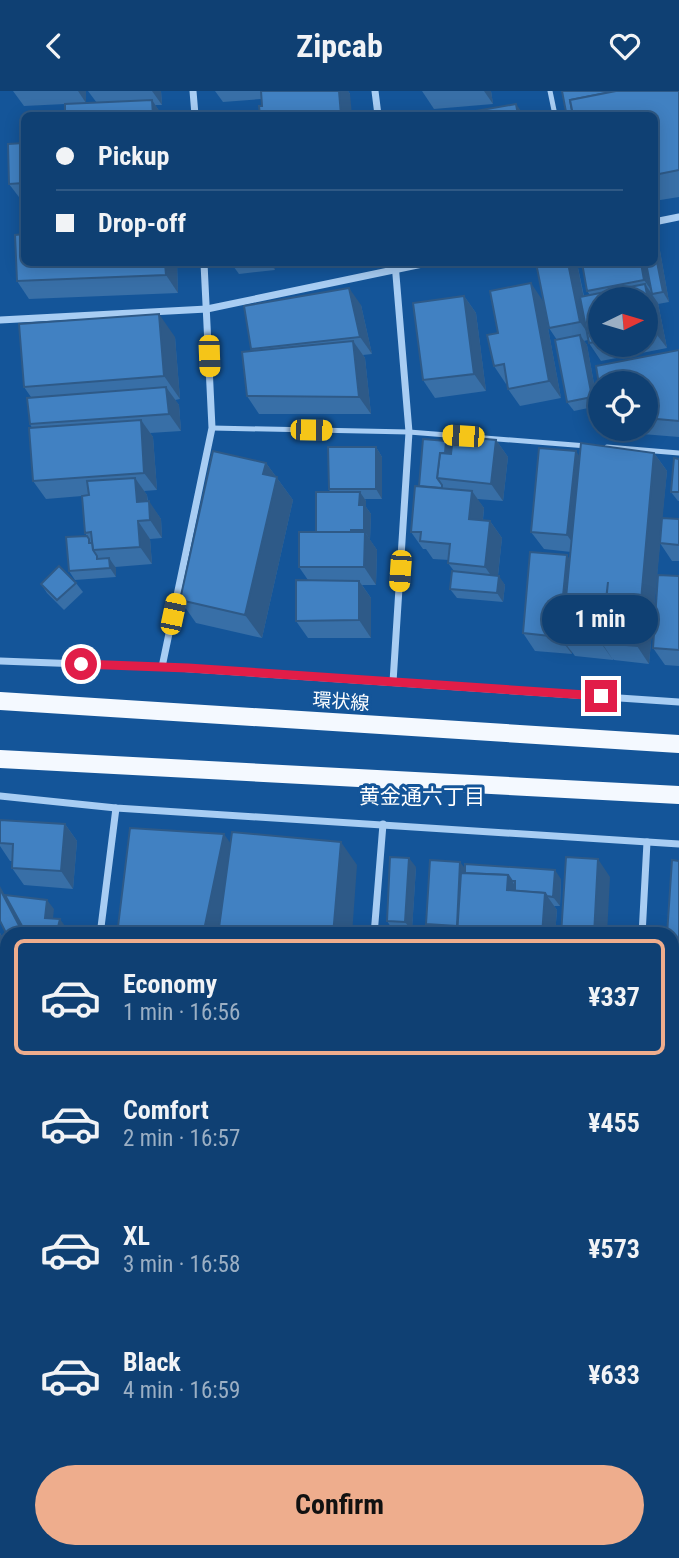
<!DOCTYPE html>
<html lang="en">
<head>
<meta charset="utf-8">
<style>
	:root { --surface:#0f4073; --page:#1d4b7b; --text:#f1f3f6; --muted:#9bafc4; --line:#2f5985; --accent:#eead8d }
	body { margin:0; font-family:"Roboto Condensed","Noto Sans JP",sans-serif; background:var(--page); color:var(--text); height:100vh; display:flex; flex-direction:column; font-size:26px; white-space:nowrap }
	* { box-sizing:border-box; margin:0 }
	p { font-size:23px; color:var(--muted) }
	.icon { flex:none; width:38px; height:38px; fill:none; stroke:currentColor; stroke-width:2; stroke-linecap:round; stroke-linejoin:round }
	.map { position:relative; flex:1; overflow:hidden }
	.sheet { position:absolute; left:0px; top:836px; width:679px; height:632px; display:flex; flex-direction:column; background:var(--surface); border-radius:21px 21px 0 0; box-shadow:0 4px 18px #0003,0 0 0 2px var(--line) }
	.sheet>* { flex:none }
	.guide { position:absolute; left:21px; top:21px; width:637px; height:154px; border-radius:10px; box-shadow:0 4px 18px #0003,0 0 0 2px var(--line); display:grid; align-content:center; height:154px; padding:0 35px; background:var(--surface) }
	.needle { width:46px; rotate:85deg }
	.controls { position:absolute; left:588px; top:196px; display:grid; gap:14px }
	.controls a { display:grid; place-items:center; width:70px; height:70px; border-radius:50%; background:var(--surface); box-shadow:0 4px 18px #0003,0 0 0 2px var(--line); font-size:35px }
	.end { position:absolute; width:32px; height:32px; margin:-16px; border:9px solid #e11d48; background:#fff; box-shadow:0 0 0 4px #fff }
	.from { border-radius:50% }
	.bubble { position:absolute; height:49px; border-radius:24px; background:var(--surface); box-shadow:0 4px 18px #0003,0 0 0 2px var(--line); font-size:23px; font-weight:700; line-height:49px; text-align:center }
	.car { position:absolute; width:21px; height:42px; margin:-21px -10px; border-radius:9px; box-shadow:0 0 5px 2px #0007; background:linear-gradient(#f5c518 24%,#345 0 40%,#f5c518 0 76%,#345 0 86%,#f5c518 0) }
	.guide b { display:flex; align-items:center; gap:24px; height:66px; font-size:26px }
	.guide b+b { border-top:2px solid var(--line) }
	.guide i { width:18px; height:18px; background:var(--text) }
	ul { padding:12px 0 0; list-style:none }
	li { display:flex; align-items:center; gap:21px; height:116px; margin:0 14px 10px; padding:0 21px; border:4px solid transparent; border-radius:10px }
	li div { flex:1 }
	li b { display:block; font-size:26px }
	li em { font-style:normal; font-weight:700 }
	li.on { border-color:var(--accent) }
	li>.icon { width:63px; height:63px; stroke-width:1.5 }
	.action { display:flex; gap:14px; margin-top:auto; padding:14px 35px }
	.action a { flex:1; height:80px; border-radius:42px; background:var(--accent); color:#111; font-size:28px; font-weight:700; line-height:80px; text-align:center }
	header { display:flex; justify-content:space-between; align-items:center; height:91px; padding:0 35px; background:var(--surface); font-size:32px; font-weight:700 }
	.map>svg:first-child { display:block }
	.lines { fill:none; stroke-linecap:round; stroke-linejoin:round }
	.service { stroke:#a8cdf3; stroke-width:5 }
	.minor { stroke:#a8cdf3; stroke-width:7 }
	.primary { stroke:#f4f9ff; stroke-width:18 }
	.wall { fill:#386fa7; fill-rule:evenodd }
	.shaded-wall { fill:#2e5a88 }
	.building { fill:#4181c2; stroke:#2e5a88; stroke-width:2 }
	.route { stroke:#e11d48; stroke-width:9 }
	.labels { text-anchor:middle; stroke-width:6; stroke-linejoin:round; paint-order:stroke }
	.street-label { font-size:19px; fill:#fff; stroke:#145599 }
	.neighbourhood-label { font-size:21px; fill:#fff; stroke:#145599 }
</style>
</head>
<body>
<header><svg class="icon" aria-label="back" viewBox="0 0 24 24"><path d="M15 5l-7 7 7 7"/></svg>Zipcab<svg class="icon" aria-label="heart" viewBox="0 0 24 24"><path d="M12 20l-8-8c-3-5 5-10 8-4 3-6 11-1 8 4z"/></svg></header>
<div class="map">
<svg width="679" height="1467" viewBox="0 0 679 1467">
	<rect width="100%" height="100%" fill="#145599"/>
	<g class="lines">
		<g class="service">
			<path d="M550,0l5,24"/>
			<path d="M212,337l197,4 178,14"/>
			<path d="M607,356l72,6"/>
		</g>
		<g class="minor">
			<path d="M193,0l2,24"/>
			<path d="M375,0l3,24"/>
			<path d="M654,131l25,-5"/>
			<path d="M0,229l207,-11 220,-46"/>
			<path d="M0,570l162,6 517,35"/>
			<path d="M162,576l50,-239 -8,-165"/>
			<path d="M393,591l16,-250 -14,-169"/>
			<path d="M0,705l116,12 563,36"/>
			<path d="M100,844l16,-127"/>
			<path d="M374,844l9,-111"/>
			<path d="M642,844l5,-93"/>
			<path d="M0,1059l7,-10"/>
			<path d="M672,1196l7,37"/>
			<path d="M181,1461l1,6"/>
			<path d="M454,1461l1,6"/>
		</g>
		<g class="primary">
			<path d="M0,610l679,43"/>
			<path d="M0,668l679,36"/>
		</g>
	</g>
	<g class="wall">
		<path d="M13,0h73v12h11l-9,-12h73l1,14h-7l7,10h-97v-11l-41,2z"/>
		<path d="M215,0h133l2,3 -88,12 -1,-7 -38,3z"/>
		<path d="M422,0h69l2,13 -59,5z"/>
		<path d="M679,0v106l-25,4v-86h-85l-3,-3z"/>
		<path d="M24,52v58h-2l-13,-17z"/>
		<path d="M654,148l5,6 10,57 -11,2v-1l9,45 -66,13 -12,-18 -1,-3 -4,1 3,4 11,61 -24,5 -7,-9 -10,-62 -8,-12 -13,-65h41l7,33 6,-1 -3,-4 67,-28zM600,208h46v46h-46z"/>
		<path d="M177,172l1,30 -149,6 -12,-18z"/>
		<path d="M231,172h43l1,7 -36,4z"/>
		<path d="M464,205l12,17 10,78 -51,7 -12,-18z"/>
		<path d="M543,210l18,97 -41,8 -12,-17 -1,-6 -1,1 -12,-18 4,-33z"/>
		<path d="M361,214l11,49 -9,1 2,3 6,56h-112l-12,-18 5,-45 -1,-2z"/>
		<path d="M175,246l5,62 -5,1 4,5 2,26 -31,2 3,4 4,53 -13,1 3,4 1,6 13,18 1,19 -12,1 2,25 -37,3 1,10 -41,3 -6,-9 18,-35 -2,-3 -3,-37 -36,3 -13,-18 -1,-53 -2,-4 1,-27 -7,-10z"/>
		<path d="M679,259v87l-62,-5 -2,-3h31v-46z"/>
		<path d="M496,349l12,17 -5,44 -26,-2 7,9 -1,12 7,1 12,17 -4,38 7,9 -2,17 -46,-4 -7,-9 4,-18 -6,-8 1,-3 -16,-1 -7,-10h-3l-12,-17 8,-46 27,-45 5,8z"/>
		<path d="M376,356l6,10v42h-17l1,2v6l5,7 -1,26 7,10 -1,35h-14l9,13v40h-63l-12,-17 12,-41 -9,-13 17,-35 14,-40 -1,-3z"/>
		<path d="M654,362l13,18 -5,47 17,1v42h-7l-12,-18 1,-12 -12,133 -35,-4 -1,-1v1l-38,-4 -3,-4v2l-37,-3 -12,-18 47,-74 1,-7 -27,-3 -13,-17 48,-75z"/>
		<path d="M679,368v42h-1l-7,-9z"/>
		<path d="M266,372l27,37 -31,138 -66,-15 -16,-23z"/>
		<path d="M679,485v90l-14,-1 -12,-17z"/>
		<path d="M76,492l7,9 -19,18 -17,-17 -6,-9z"/>
		<path d="M0,729l65,4 12,17 -4,48 -49,-4 -12,-17v-7h-2l-10,-15z"/>
		<path d="M679,770v209l-7,-10v-125z"/>
		<path d="M416,776l-4,62 18,2 -4,-7 39,-55 96,10 -1,27h-6l3,4 -2,25 -162,-5 -6,-9z"/>
		<path d="M0,842l7,12v89l-7,-7z"/>
		<rect x="672" y="983" width="7" height="22"/>
		<path d="M679,1012v63l-4,1 -3,-4v-45l5,-1z"/>
		<path d="M471,1461h53l-27,6h-22z"/>
	</g>
	<g class="shaded-wall">
		<path d="M78,0h8v12z"/>
		<path d="M152,0h9l1,14z"/>
		<path d="M339,0h9l2,3 2,21h-11z"/>
		<path d="M484,0h7l2,13z"/>
		<path d="M152,9l10,15h-9z"/>
		<path d="M516,13l8,11h-6z"/>
		<path d="M654,148l5,6 10,57 -6,-10 -9,-45z"/>
		<path d="M165,172h12l1,30 -12,-18z"/>
		<path d="M270,172h4l1,7z"/>
		<path d="M568,172h9l15,76 -12,-17z"/>
		<path d="M641,172h9l4,31 -10,-14z"/>
		<path d="M531,192l12,18 18,97 -12,-17z"/>
		<path d="M645,193l13,19 9,45 -13,-17z"/>
		<path d="M349,197l12,17 11,49 -12,-17z"/>
		<path d="M464,205l12,17 10,78 -12,-17z"/>
		<path d="M159,223l16,23 5,62 -16,-23z"/>
		<path d="M580,244l7,10 11,61 -6,-9z"/>
		<path d="M353,250l12,17 6,56 -12,-17z"/>
		<path d="M166,296l13,18 2,26 -12,-17z"/>
		<path d="M141,329l12,17 4,53 -13,-17z"/>
		<path d="M496,349l12,17 -5,44 -12,-17z"/>
		<path d="M446,350l7,10 -10,28z"/>
		<path d="M376,356l6,10v42l-6,-10z"/>
		<path d="M576,360l12,18 -8,84 -13,-18z"/>
		<path d="M654,362l13,18 -18,193 -12,-18z"/>
		<path d="M266,372l27,37 -31,138 -17,-23 18,-141z"/>
		<path d="M135,387l12,17 2,25 -12,-18z"/>
		<path d="M472,400l12,17 -3,28 -12,-17z"/>
		<path d="M360,401l6,9v6l5,7 -1,26 -6,-10 -5,-25z"/>
		<path d="M149,410l12,18 1,19 -12,-18z"/>
		<path d="M138,430l12,18 2,25 -12,-17z"/>
		<path d="M490,430l12,17 -5,46 -12,-17z"/>
		<path d="M365,441l12,18 -1,35 -12,-18z"/>
		<path d="M567,464l12,18 -17,66 10,13v2l-13,-17z"/>
		<path d="M109,467l7,10v9l-6,-9z"/>
		<path d="M499,485l6,9 -2,17 -6,-9z"/>
		<path d="M359,490l12,17v40l-12,-18z"/>
		<path d="M608,491l-6,61 11,17 -12,-17z"/>
		<path d="M65,733l12,17 -4,48 -12,-18z"/>
		<path d="M224,743l16,23 -16,78h-21z"/>
		<path d="M341,751l16,23 -5,70h-19z"/>
		<path d="M409,767l7,9 -4,64 -7,-9z"/>
		<path d="M598,768l12,18 -3,58h-13z"/>
		<path d="M460,771l7,9 -10,55z"/>
		<path d="M555,779l6,9 -1,27 -7,-9z"/>
		<path d="M508,784l12,18 -13,-3z"/>
		<path d="M0,795l26,49h-2l-24,-46z"/>
		<path d="M545,802l12,17 -2,25h-13z"/>
		<path d="M47,809l7,9 -2,18 -7,-9z"/>
		<path d="M60,828l7,10 -1,6h-10z"/>
		<path d="M0,842l7,12v5l-7,-14z"/>
		<path d="M7,964v30l-7,8v-31z"/>
		<path d="M672,1324l6,8 1,7v70l-7,-35z"/>
		<path d="M136,1461h9l1,6h-9z"/>
		<path d="M296,1461h16l1,6h-16z"/>
	</g>
	<g class="building">
		<path d="M261,0h78l2,24h-81l-1,-9h3z"/>
		<path d="M562,0h54l-46,9 2,11 -6,1z"/>
		<path d="M616,0h63v79l-25,5v-60h-81l-3,-15z"/>
		<path d="M152,9l1,15h-88v-11z"/>
		<path d="M516,13l2,11h-65z"/>
		<path d="M24,52v40l-15,1 -1,-40z"/>
		<path d="M24,143v29h141l1,12 -149,6 -2,-46z"/>
		<path d="M654,156l9,45 -11,2 -6,-31h8z"/>
		<path d="M536,172h32l12,59 -31,6z"/>
		<path d="M582,172h59l3,17 -57,11z"/>
		<path d="M531,192l18,98 -41,8 -4,-25 -10,2 -7,-31 11,-2 -8,-42z"/>
		<path d="M645,193l9,47 -8,1v-33h-46v42l-11,2 -9,-46z"/>
		<path d="M349,197l11,49 -109,12 -7,-43z"/>
		<path d="M464,205l10,78 -51,6 -10,-77z"/>
		<path d="M159,223l5,62 -140,11 -5,-63z"/>
		<path d="M580,244l12,62 -25,5 -12,-62z"/>
		<path d="M353,250l6,56 -112,-1 -5,-44z"/>
		<path d="M679,259v71l-33,-3v-35h-46v8l-4,-25z"/>
		<path d="M166,296l3,27 -139,10 -3,-26z"/>
		<path d="M141,329l3,53 -111,8 -4,-53z"/>
		<path d="M453,345l43,4 -5,44 -54,-6 3,-25 11,1z"/>
		<path d="M423,348l23,2 -1,12h-5l-3,25 5,7v3l-23,-2z"/>
		<path d="M581,352l73,10 -17,193 -35,-3 6,-61 -7,61 -39,-4z"/>
		<path d="M328,356h48v42h-47z"/>
		<path d="M539,357l37,3 -9,84 -36,-3z"/>
		<path d="M213,360l53,12 -3,11 14,3 -32,138 -65,-15z"/>
		<path d="M674,367l5,1v33h-8z"/>
		<path d="M135,387l2,24 12,-1 1,19 -12,1 2,26 -47,3 -2,-18 -6,1 -3,-37 7,-1 -2,-14z"/>
		<path d="M415,395l57,5 -3,28 21,2 -5,46 -37,-4 2,-19 -30,-3 1,-9h-10z"/>
		<path d="M316,401h44l-1,13h5v25h-13v2h-35z"/>
		<path d="M662,427l17,1v26l-19,-2z"/>
		<path d="M299,441h66l-1,35h-65z"/>
		<path d="M87,445l2,3v4h3l1,7 4,6v3l12,-1 1,10 -41,3 -3,-34z"/>
		<path d="M530,461l37,3 -8,82 -36,-4z"/>
		<path d="M59,475l17,17 -19,17 -16,-16z"/>
		<path d="M452,480l47,5 -2,17 -47,-4z"/>
		<path d="M658,484l21,1v74l-26,-2z"/>
		<path d="M296,489l63,1v39l-63,1z"/>
		<path d="M0,729l65,4 -4,47 -49,-3 1,-24 -13,-1z"/>
		<path d="M130,737l94,6 -21,101h-86z"/>
		<path d="M232,741l109,10 -8,93h-115z"/>
		<path d="M390,766l19,1 -4,64 -18,-1z"/>
		<path d="M566,766l32,2 -4,76h-33z"/>
		<path d="M430,769l30,2 -3,64 -31,-2z"/>
		<path d="M672,769l7,1v184h-7v-110h-5z"/>
		<path d="M465,773l90,6 -2,27 -6,-1 -2,-3 -30,-2v-10h-3l-4,-6 -43,-2z"/>
		<path d="M461,782l47,2 -1,15 38,3 -3,42h-85z"/>
		<path d="M0,798l24,46h-17l-7,-14z"/>
		<path d="M5,804l42,5 -2,18 15,1 -4,16h-29z"/>
		<path d="M399,837l58,5v2h-58z"/>
		<path d="M0,845l7,14v78l-7,-7z"/>
		<path d="M0,943l7,7v14l-7,7z"/>
		<path d="M672,983h7v12l-7,1z"/>
		<path d="M679,1012v14h-2l-2,-13z"/>
		<path d="M679,1026v29l-7,1v-29z"/>
		<path d="M679,1102v48l-7,-37v-10z"/>
		<path d="M672,1374l7,35v58h-137l-1,-6h131z"/>
		<path d="M77,1461h59l1,6h-59z"/>
		<path d="M224,1461h72l1,6h-72z"/>
	</g>
	<g class="lines">
		<path class="route" d="M81,573l107,4 413,28"/>
	</g>
	<g class="labels">
		<g class="street-label">
			<text transform="translate(341 610) rotate(4)" y="7">環状線</text>
		</g>
		<g class="neighbourhood-label">
			<text x="422" y="713">黄金通六丁目</text>
		</g>
	</g>
</svg>
<div class="controls">
<a><svg class="needle" viewBox="-14 -14 28 28"><path d="M0-13l5 13h-10z" fill="#e53935"/><path d="M0 13l5-13h-10z" fill="#9bafc4"/></svg></a>
<a><svg class="icon" aria-label="locate" viewBox="0 0 24 24"><circle cx="12" cy="12" r="6"/><path d="M12 2v4M12 18v4M2 12h4M18 12h4"/></svg></a>
</div>
<i class="end from" style="left:81px;top:573px"></i>
<i class="end" style="left:601px;top:605px"></i>
<div class="bubble" style="left:542px;top:504px;width:116px">1 min</div>
<i class="car" style="left:209px;top:265px;rotate:178deg"></i>
<i class="car" style="left:311px;top:339px;rotate:91deg"></i>
<i class="car" style="left:463px;top:345px;rotate:274deg"></i>
<i class="car" style="left:400px;top:480px;rotate:184deg"></i>
<i class="car" style="left:173px;top:523px;rotate:12deg"></i>
<div class="guide">
<b><i class="from"></i>Pickup</b>
<b><i></i>Drop-off</b>
</div>
<section class="sheet">
<ul>
<li class="on"><svg class="icon" aria-label="car" viewBox="0 0 24 24"><path d="M5 17H2v-5l4-1 3-4h7l3 4 3 1v5h-3M9 17h6M6 11h13"/><circle cx="7" cy="17" r="2"/><circle cx="17" cy="17" r="2"/></svg><div><b>Economy</b><p>1 min · 16:56</p></div><em>¥337</em></li>
<li><svg class="icon" aria-label="car" viewBox="0 0 24 24"><path d="M5 17H2v-5l4-1 3-4h7l3 4 3 1v5h-3M9 17h6M6 11h13"/><circle cx="7" cy="17" r="2"/><circle cx="17" cy="17" r="2"/></svg><div><b>Comfort</b><p>2 min · 16:57</p></div><em>¥455</em></li>
<li><svg class="icon" aria-label="car" viewBox="0 0 24 24"><path d="M5 17H2v-5l4-1 3-4h7l3 4 3 1v5h-3M9 17h6M6 11h13"/><circle cx="7" cy="17" r="2"/><circle cx="17" cy="17" r="2"/></svg><div><b>XL</b><p>3 min · 16:58</p></div><em>¥573</em></li>
<li><svg class="icon" aria-label="car" viewBox="0 0 24 24"><path d="M5 17H2v-5l4-1 3-4h7l3 4 3 1v5h-3M9 17h6M6 11h13"/><circle cx="7" cy="17" r="2"/><circle cx="17" cy="17" r="2"/></svg><div><b>Black</b><p>4 min · 16:59</p></div><em>¥633</em></li>
</ul>
<div class="action"><a>Confirm</a></div>
</section>
</div>
</body>
</html>
